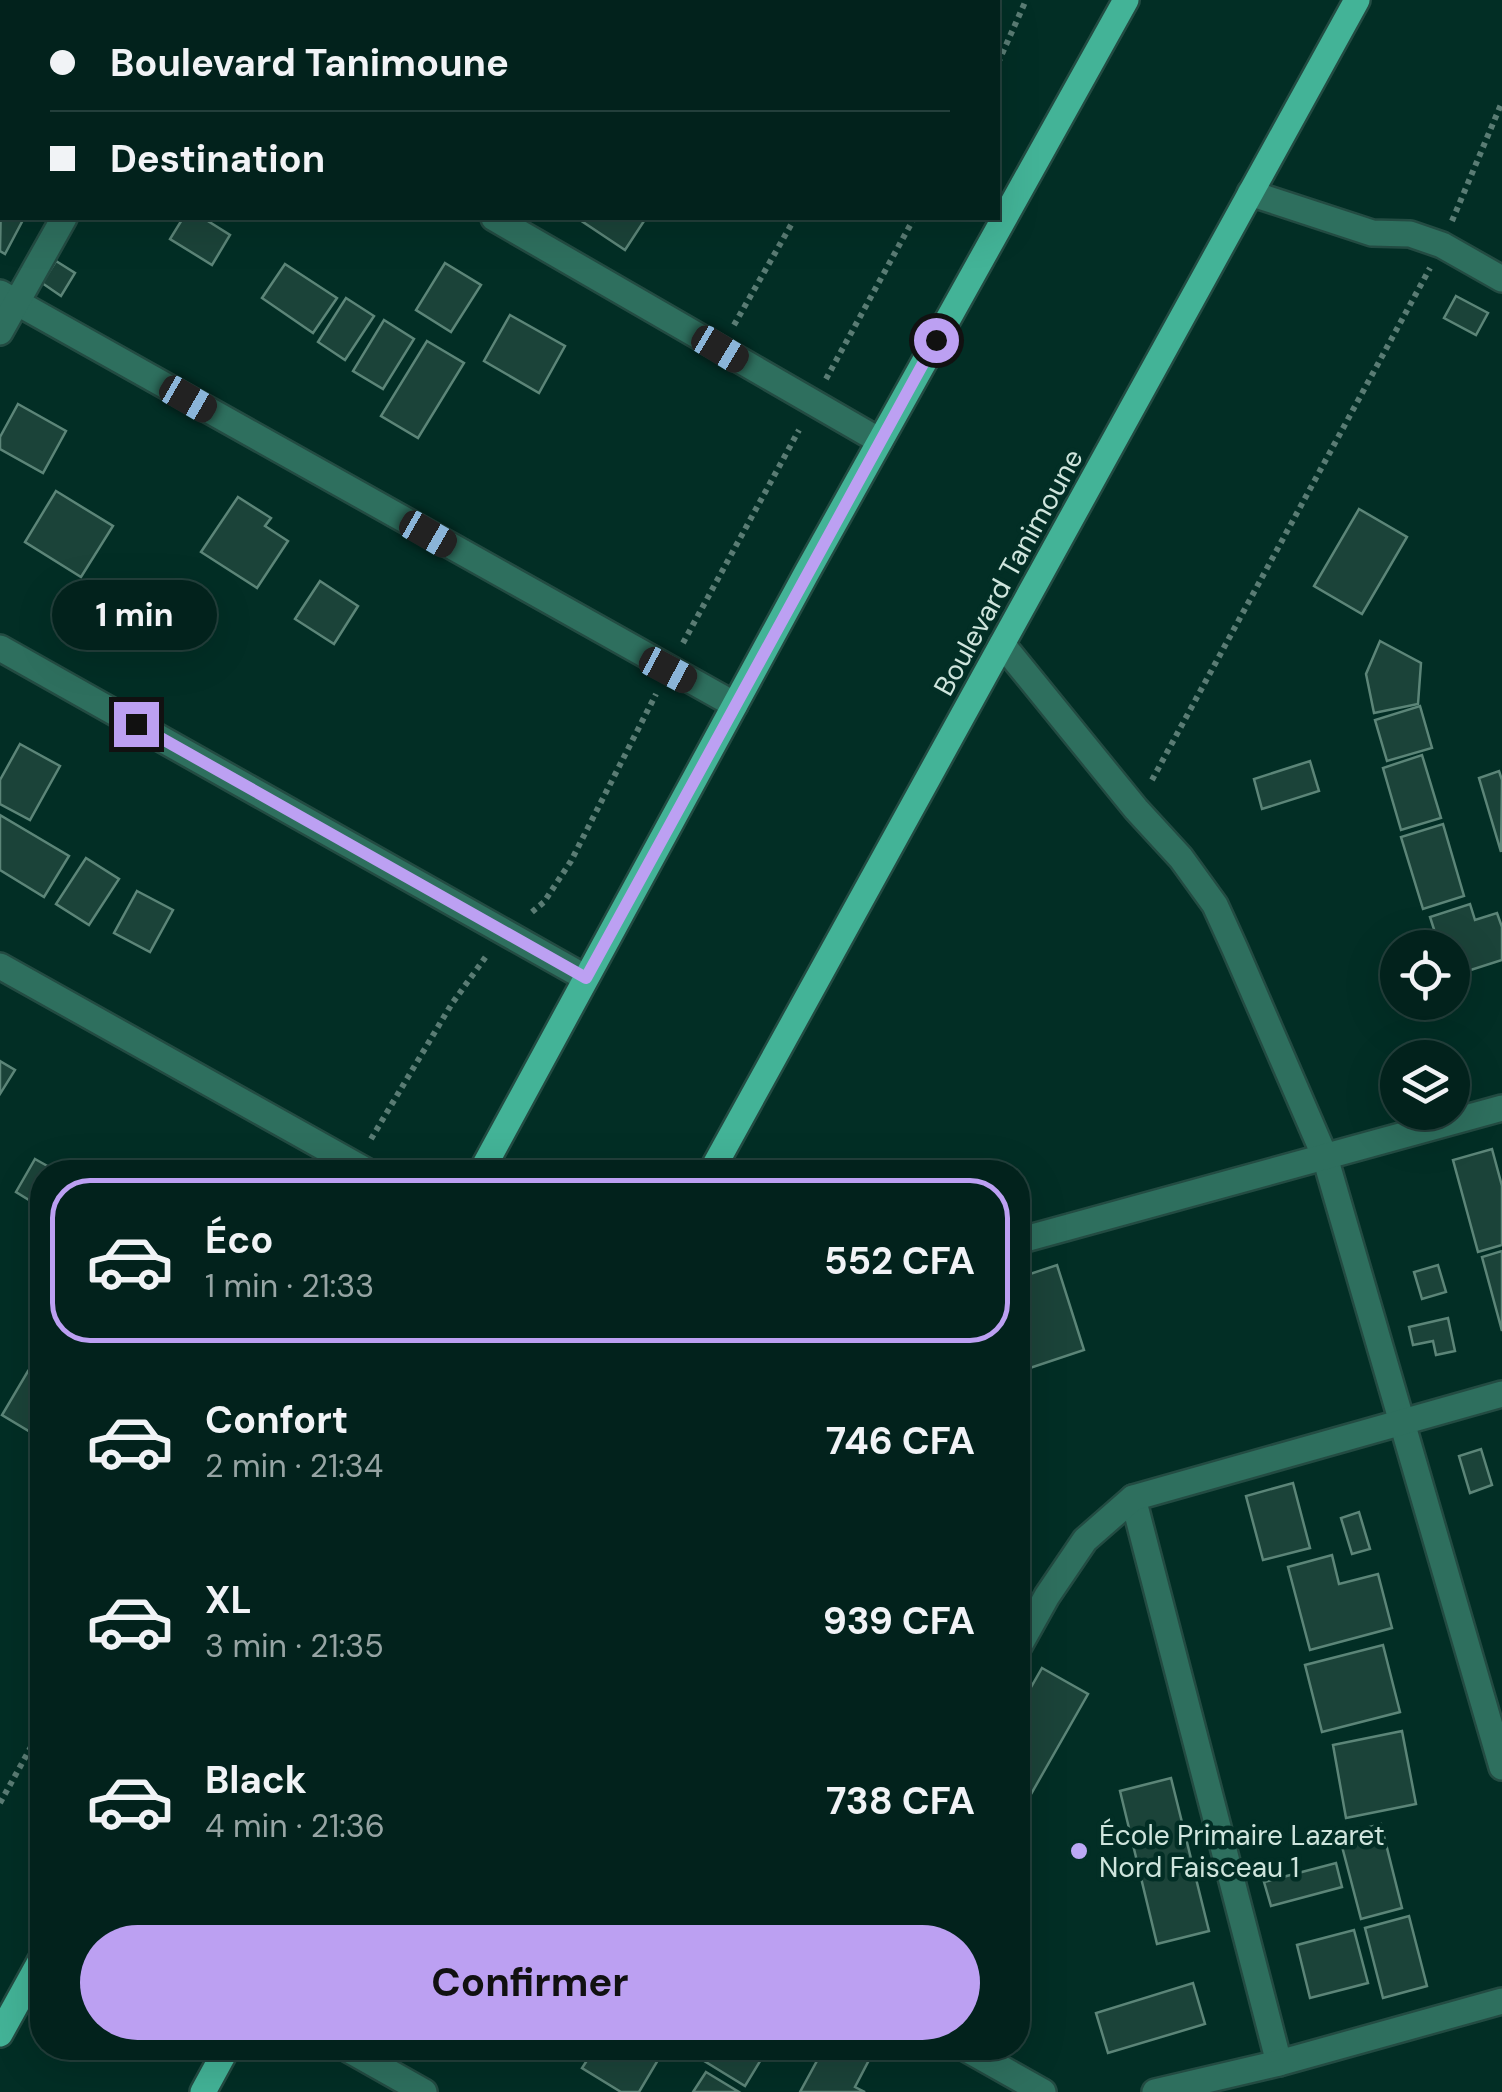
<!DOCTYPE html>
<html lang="fr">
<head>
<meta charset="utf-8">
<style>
	:root { --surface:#02221c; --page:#0c2a25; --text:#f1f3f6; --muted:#96a4a3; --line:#233f3b; --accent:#bca0f2 }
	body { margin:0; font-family:"DM Sans",sans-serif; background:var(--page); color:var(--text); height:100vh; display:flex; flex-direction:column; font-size:38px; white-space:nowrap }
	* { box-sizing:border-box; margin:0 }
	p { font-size:32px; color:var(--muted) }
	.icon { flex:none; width:55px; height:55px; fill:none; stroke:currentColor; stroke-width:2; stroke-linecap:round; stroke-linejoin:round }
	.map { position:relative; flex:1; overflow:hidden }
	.side { position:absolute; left:30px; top:1160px; width:1000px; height:900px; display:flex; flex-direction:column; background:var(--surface); border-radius:40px; box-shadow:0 10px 40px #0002,0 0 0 2px var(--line) }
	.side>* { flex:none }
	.hud { position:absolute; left:0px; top:0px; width:1000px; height:220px; box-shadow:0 10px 40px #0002,0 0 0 2px var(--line); display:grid; align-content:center; height:220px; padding:0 50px; background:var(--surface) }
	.tools { position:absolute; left:1380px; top:930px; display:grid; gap:20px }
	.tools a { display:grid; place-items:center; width:90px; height:90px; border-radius:50%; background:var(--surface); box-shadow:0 10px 40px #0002,0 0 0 2px var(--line); font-size:50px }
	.end { position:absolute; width:45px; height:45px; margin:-22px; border:12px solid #bca0f2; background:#111; box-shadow:0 0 0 5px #111 }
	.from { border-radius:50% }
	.bubble { position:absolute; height:70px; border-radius:35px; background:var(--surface); box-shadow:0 10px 40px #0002,0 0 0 2px var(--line); font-size:32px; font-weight:700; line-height:70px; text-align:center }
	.car { position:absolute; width:30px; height:60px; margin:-30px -15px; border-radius:12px; box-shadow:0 0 8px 2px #0007; background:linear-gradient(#222 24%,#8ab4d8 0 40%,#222 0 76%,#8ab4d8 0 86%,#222 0) }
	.hud b { display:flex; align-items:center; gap:35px; height:95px; font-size:38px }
	.hud b+b { border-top:2px solid var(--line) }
	.hud i { width:25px; height:25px; background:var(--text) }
	ul { padding:18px 0 0; list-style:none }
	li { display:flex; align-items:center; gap:30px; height:165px; margin:0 20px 15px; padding:0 30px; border:5px solid transparent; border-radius:40px }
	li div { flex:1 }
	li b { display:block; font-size:38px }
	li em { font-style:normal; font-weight:700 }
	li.current { border-color:var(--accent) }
	li>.icon { width:90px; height:90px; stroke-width:1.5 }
	.action { display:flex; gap:20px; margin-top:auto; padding:20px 50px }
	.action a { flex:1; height:115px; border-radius:60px; background:var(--accent); color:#111; font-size:40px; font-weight:700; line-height:115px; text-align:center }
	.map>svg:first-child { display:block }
	.building { fill:#1b4339; stroke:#5c8578; stroke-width:2.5 }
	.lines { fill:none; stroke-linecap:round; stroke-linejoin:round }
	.street-casing { stroke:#234b42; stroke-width:30 }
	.primary-casing { stroke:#234b42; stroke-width:30 }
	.path { stroke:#5a7c74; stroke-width:6; stroke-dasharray:5 5; stroke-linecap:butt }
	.street { stroke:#2e6f5e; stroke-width:25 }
	.primary { stroke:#43b397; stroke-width:25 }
	.route { stroke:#bca0f2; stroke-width:12 }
	.poi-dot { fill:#bca9f5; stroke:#022e25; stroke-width:4 }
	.labels { text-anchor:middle; stroke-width:9; stroke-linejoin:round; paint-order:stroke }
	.street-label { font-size:28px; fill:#cfe5dd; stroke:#022e25 }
	.poi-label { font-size:28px; fill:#cfe5dd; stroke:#022e25; text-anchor:start }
</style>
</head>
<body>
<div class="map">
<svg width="1502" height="2092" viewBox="0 0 1502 2092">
	<rect width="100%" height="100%" fill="#022e25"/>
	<g class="building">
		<path d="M2,148v70h22l-19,36 -5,-3z"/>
		<path d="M183,218h20l27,17 -18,30 -42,-26z"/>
		<path d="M581,218h65l-21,32 -45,-30z"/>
		<path d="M56,261l19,12 -14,23 -19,-13z"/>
		<path d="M445,263l36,22 -30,47 -35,-22z"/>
		<path d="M285,264l52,34 -24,35 -51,-35z"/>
		<path d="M1456,296l32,17 -12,22 -32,-17z"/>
		<path d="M346,298l28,18 -29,44 -27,-18z"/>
		<path d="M510,315l55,31 -26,47 -55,-32z"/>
		<path d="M384,320l30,19 -31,50 -30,-18z"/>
		<path d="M427,341l37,22 -46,75 -37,-22z"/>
		<path d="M18,404l48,27 -23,42 -43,-24v-12z"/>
		<path d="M56,491l57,35 -32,51 -56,-35z"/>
		<path d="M238,497l33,21 -6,8 23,15 -31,47 -56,-36z"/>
		<path d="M1359,509l48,28 -45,77 -48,-28z"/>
		<path d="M320,581l38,25 -24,38 -39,-25z"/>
		<path d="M1380,641l41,22 -3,41 -44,9 -8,-39z"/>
		<path d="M1420,706l12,42 -45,13 -12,-41z"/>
		<path d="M20,744l40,22 -30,54 -30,-16v-24z"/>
		<path d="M1422,755l19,63 -40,12 -18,-62z"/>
		<path d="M1310,761l9,30 -57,18 -8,-30z"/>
		<path d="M1499,771l3,9 -1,72 -22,-74z"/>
		<path d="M0,815l69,41 -25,41 -44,-27z"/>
		<path d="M1443,824l21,72 -41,13 -22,-72z"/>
		<path d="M86,858l33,21 -30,46 -33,-21z"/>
		<path d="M137,891l36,19 -23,42 -36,-19z"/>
		<path d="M1470,904l5,16 22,-7 5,14v33l-50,16v-28h-12l-10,-31z"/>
		<path d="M0,1061l15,9 -15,24z"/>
		<path d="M1492,1149l10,37v59l-24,7 -25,-92z"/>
		<path d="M35,1159l23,13h-16v36l-26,-16z"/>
		<path d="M1502,1251v80l-20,-74z"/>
		<path d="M1057,1265l27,85 -66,22v-94z"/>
		<path d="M1438,1265l8,27 -24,7 -8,-27z"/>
		<path d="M1448,1318l7,33 -19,4 -3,-14 -20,4 -4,-18z"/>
		<path d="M28,1371l14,9v59l-40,-24z"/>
		<path d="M1481,1449l11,36 -22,8 -11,-37z"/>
		<path d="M1293,1483l17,65 -47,12 -17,-64z"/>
		<path d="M1359,1512l11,37 -18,5 -11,-36z"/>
		<path d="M1332,1555l7,29 39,-10 14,54 -82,22 -22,-83z"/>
		<path d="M1383,1645l17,67 -78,20 -17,-67z"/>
		<path d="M1042,1668l46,26 -70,123v-107z"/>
		<path d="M1402,1731l14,73 -70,14 -13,-73z"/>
		<path d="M1171,1778l38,153 -52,13 -37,-153z"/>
		<path d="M1381,1824l21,84 -41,11 -22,-84z"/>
		<path d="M1336,1863l6,24 -71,19 -7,-24z"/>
		<path d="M1409,1916l18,70 -44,12 -18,-70z"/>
		<path d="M1354,1930l14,53 -58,15 -13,-53z"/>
		<path d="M1193,1983l12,41 -97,29 -12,-40z"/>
		<path d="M595,2048h54l12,7 -22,37h-18l-39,-24z"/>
		<path d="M683,2048h85l-23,38z"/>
		<path d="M824,2048h21l24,12 -14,27 10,5h-65z"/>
		<path d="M706,2072l33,20h-46z"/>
	</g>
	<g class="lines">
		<defs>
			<g id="street">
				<path d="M183,2l2,-2"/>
				<path d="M550,2l2,-2"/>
				<path d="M1250,193l122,40 38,1 32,11 60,34"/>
				<path d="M494,218l386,223"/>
				<path d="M0,293l735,412"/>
				<path d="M0,332l64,-114"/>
				<path d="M1002,644l134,165 45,49 34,47 20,44 90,208 177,610"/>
				<path d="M0,648l586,330"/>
				<path d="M0,966l368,206"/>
				<path d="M1018,1241l484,-133"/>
				<path d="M1133,1498l146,565"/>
				<path d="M1018,1648l29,-52 38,-56 48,-42 369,-104"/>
				<path d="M346,2048l78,44"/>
				<path d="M965,2048l78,44"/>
				<path d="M1155,2092l124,-29 223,-62"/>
			</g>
			<g id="primary">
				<path d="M481,1172l325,-598 320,-574"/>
				<path d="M711,1172l646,-1172"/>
				<path d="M0,2034l42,-76"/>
				<path d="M203,2092l24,-44"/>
			</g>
		</defs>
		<use href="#street" class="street-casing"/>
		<use href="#primary" class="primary-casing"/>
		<g class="path">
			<path d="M916,2l2,-2"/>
			<path d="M998,63l28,-63"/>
			<path d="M1452,221l50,-119"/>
			<path d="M734,325l61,-107"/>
			<path d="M826,379l88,-161"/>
			<path d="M683,643l116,-213"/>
			<path d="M1152,780l278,-512"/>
			<path d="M532,912l12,-10 27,-41 85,-167"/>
			<path d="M371,1139l80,-134 36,-50"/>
			<path d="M0,1803l42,-76"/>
			<path d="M31,1932l11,-21"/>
		</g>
		<use href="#street" class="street"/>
		<use href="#primary" class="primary"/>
	</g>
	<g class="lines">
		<path class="route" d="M136,724l450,254 350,-638"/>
	</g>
	<circle class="poi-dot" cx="1079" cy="1851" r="10"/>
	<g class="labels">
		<g class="street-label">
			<text transform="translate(1008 572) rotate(-61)" y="10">Boulevard Tanimoune</text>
		</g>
		<g class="poi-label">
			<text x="1099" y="1845">École Primaire Lazaret<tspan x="1099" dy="32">Nord Faisceau 1</tspan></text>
		</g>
	</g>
</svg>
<div class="tools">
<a><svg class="icon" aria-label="locate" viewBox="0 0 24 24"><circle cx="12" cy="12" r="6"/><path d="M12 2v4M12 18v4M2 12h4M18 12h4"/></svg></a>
<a><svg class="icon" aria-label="layers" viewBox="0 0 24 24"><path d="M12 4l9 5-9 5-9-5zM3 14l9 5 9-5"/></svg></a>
</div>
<i class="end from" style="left:936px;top:340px"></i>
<i class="end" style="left:136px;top:724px"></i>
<div class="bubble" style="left:52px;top:580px;width:165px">1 min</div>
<i class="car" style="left:720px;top:349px;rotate:121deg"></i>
<i class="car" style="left:188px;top:399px;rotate:120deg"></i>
<i class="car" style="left:428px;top:534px;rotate:120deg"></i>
<i class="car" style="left:668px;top:670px;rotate:118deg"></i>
<div class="hud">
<b><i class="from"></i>Boulevard Tanimoune</b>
<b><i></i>Destination</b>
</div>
<section class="side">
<ul>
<li class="current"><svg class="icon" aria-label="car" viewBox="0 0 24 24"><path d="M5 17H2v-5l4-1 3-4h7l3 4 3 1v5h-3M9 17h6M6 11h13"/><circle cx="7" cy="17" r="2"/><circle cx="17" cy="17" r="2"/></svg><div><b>Éco</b><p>1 min · 21:33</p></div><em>552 CFA</em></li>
<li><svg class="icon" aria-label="car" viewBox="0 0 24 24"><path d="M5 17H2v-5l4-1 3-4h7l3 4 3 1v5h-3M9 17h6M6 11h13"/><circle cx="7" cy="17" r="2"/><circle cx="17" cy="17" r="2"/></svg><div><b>Confort</b><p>2 min · 21:34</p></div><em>746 CFA</em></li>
<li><svg class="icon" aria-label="car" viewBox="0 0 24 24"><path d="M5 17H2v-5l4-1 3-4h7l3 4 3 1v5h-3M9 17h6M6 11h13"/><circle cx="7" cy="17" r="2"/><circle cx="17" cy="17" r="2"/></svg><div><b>XL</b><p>3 min · 21:35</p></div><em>939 CFA</em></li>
<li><svg class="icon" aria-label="car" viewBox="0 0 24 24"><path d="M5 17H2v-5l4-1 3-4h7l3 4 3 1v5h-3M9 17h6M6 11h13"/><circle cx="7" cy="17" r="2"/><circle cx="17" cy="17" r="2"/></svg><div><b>Black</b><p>4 min · 21:36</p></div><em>738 CFA</em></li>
</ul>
<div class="action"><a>Confirmer</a></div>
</section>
</div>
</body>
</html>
